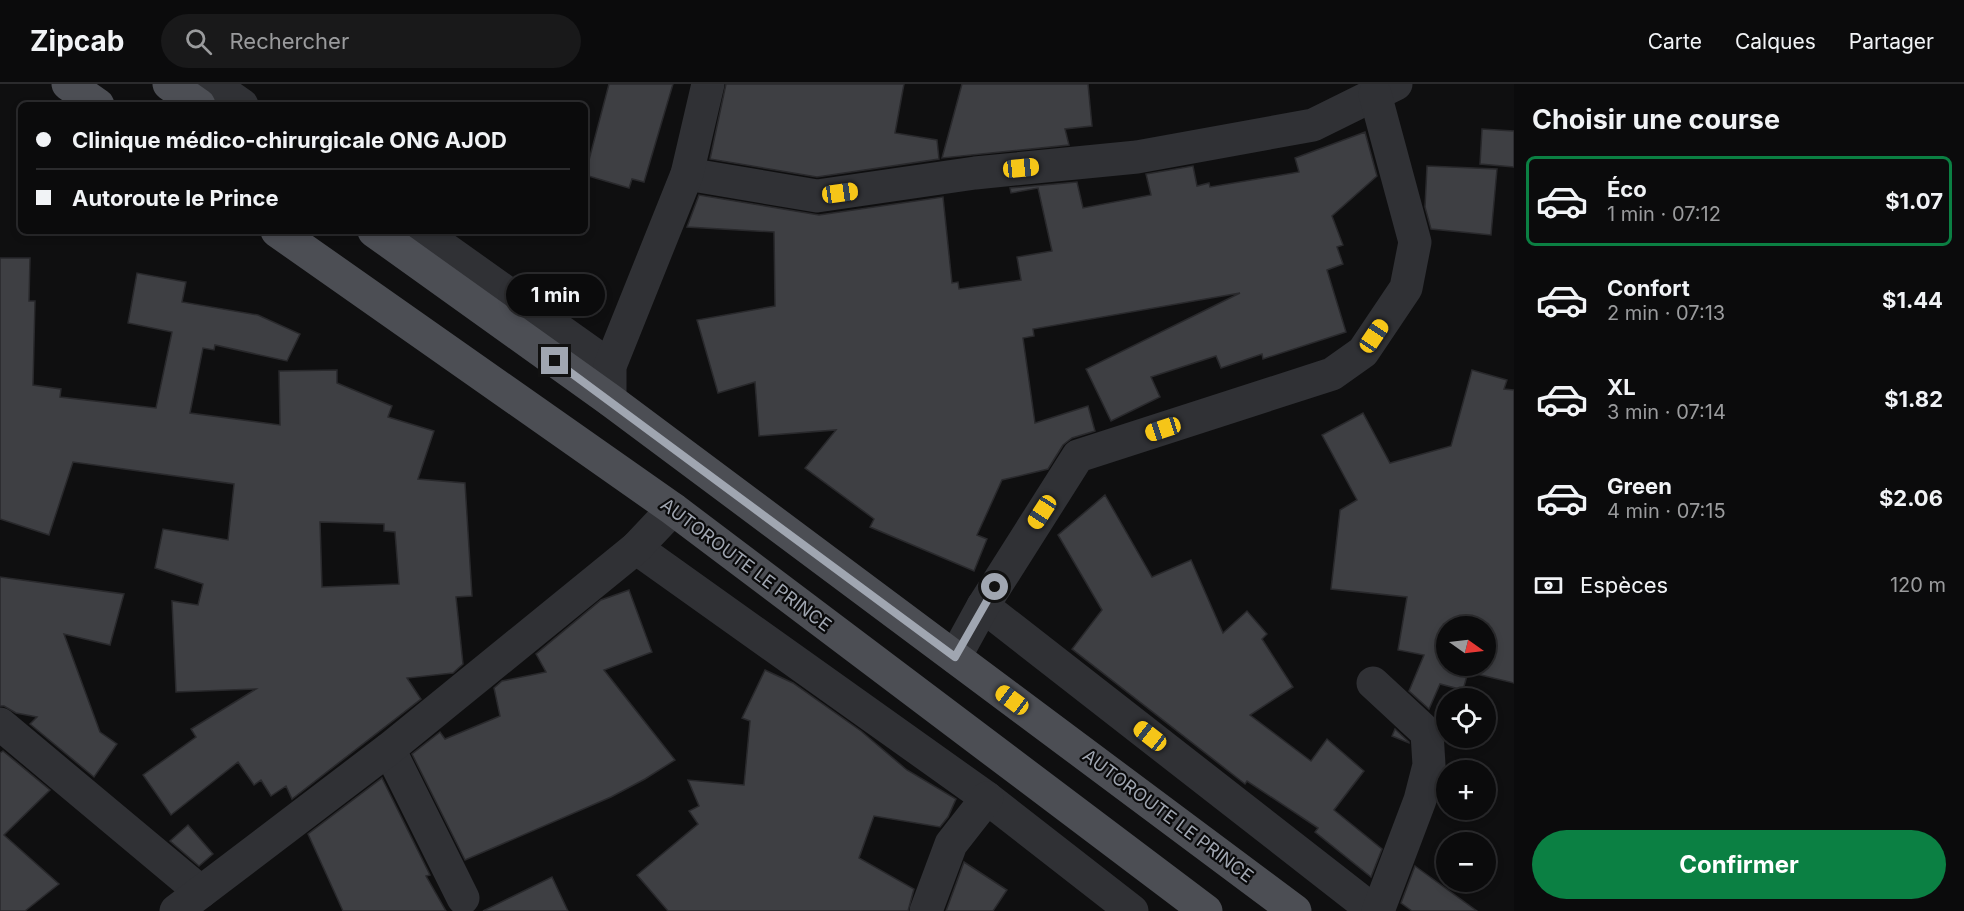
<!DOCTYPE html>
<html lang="fr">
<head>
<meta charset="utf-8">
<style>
	:root { --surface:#0b0b0c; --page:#19191a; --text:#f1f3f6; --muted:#9a9b9d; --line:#2b2b2d; --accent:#0b8043 }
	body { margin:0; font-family:Inter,sans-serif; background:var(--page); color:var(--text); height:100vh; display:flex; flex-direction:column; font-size:22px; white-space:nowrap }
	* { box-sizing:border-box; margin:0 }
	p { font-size:20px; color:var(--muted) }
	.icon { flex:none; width:33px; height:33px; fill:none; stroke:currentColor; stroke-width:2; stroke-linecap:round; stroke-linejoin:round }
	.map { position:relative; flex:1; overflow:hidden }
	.side { display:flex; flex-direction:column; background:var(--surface); width:450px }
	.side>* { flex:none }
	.banner { position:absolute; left:18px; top:18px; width:570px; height:132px; border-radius:9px; box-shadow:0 3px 9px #0003,0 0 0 2px var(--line); display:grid; align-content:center; height:132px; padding:0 18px; background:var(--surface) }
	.needle { width:39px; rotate:104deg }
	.tools { position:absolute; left:1436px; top:532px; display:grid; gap:12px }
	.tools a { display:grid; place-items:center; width:60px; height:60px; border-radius:50%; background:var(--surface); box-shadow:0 3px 9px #0003,0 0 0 2px var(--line); font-size:30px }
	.end { position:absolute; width:27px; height:27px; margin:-14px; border:8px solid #a0a6b1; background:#111; box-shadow:0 0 0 3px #111 }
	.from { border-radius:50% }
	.bubble { position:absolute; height:42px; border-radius:21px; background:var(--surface); box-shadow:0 3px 9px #0003,0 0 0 2px var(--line); font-size:20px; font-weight:700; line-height:42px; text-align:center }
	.car { position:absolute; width:18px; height:36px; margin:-18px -9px; border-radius:8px; box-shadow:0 0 4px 2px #0007; background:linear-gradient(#f5c518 24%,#345 0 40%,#f5c518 0 76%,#345 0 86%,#f5c518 0) }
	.banner b { display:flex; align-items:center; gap:21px; height:57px; font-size:22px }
	.banner b+b { border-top:2px solid var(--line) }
	.banner i { width:15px; height:15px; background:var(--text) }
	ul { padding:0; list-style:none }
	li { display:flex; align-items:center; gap:18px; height:90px; margin:0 12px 9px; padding:0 6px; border:3px solid transparent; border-radius:9px }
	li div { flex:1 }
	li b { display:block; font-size:22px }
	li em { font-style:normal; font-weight:700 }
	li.active { border-color:var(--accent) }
	li>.icon { width:54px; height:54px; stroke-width:1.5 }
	h2 { padding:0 18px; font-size:27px; line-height:72px }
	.pay { display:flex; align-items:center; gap:15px; height:66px; padding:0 18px; font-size:22px }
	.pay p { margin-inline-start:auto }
	.action { display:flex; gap:12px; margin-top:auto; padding:12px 18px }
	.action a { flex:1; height:69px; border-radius:36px; background:var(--accent); color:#fff; font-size:24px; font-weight:700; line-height:69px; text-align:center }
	header { display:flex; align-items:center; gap:36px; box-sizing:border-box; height:84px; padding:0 30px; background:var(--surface); border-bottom:2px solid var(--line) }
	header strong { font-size:28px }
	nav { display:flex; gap:33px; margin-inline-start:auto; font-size:21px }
	.search { width:420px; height:54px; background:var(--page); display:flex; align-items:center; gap:15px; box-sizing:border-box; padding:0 21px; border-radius:33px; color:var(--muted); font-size:22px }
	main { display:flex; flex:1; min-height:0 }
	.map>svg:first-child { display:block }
	.building { fill:#3e3f43; stroke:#29292c; stroke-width:1.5; fill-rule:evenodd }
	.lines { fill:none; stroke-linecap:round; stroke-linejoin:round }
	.minor { stroke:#303135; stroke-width:33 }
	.major { stroke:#4c4e54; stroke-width:33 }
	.route { stroke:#a0a6b1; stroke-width:8 }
	.labels { text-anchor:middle; stroke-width:4.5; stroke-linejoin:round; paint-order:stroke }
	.street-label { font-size:18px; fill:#a0a6b1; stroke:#0a0a0b }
</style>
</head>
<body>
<header>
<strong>Zipcab</strong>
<div class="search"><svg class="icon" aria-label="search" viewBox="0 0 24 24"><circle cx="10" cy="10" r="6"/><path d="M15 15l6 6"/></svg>Rechercher</div>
<nav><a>Carte</a><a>Calques</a><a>Partager</a></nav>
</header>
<main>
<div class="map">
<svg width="1514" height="827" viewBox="0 0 1514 827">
	<rect width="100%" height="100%" fill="#0f0f10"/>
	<g class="building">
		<path d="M609,0h64l-29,98 -12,-3 -3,9 -44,-13z"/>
		<path d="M726,0h178l-9,49 42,7 2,19 -122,18 -107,-18z"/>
		<path d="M962,0h126l4,42 -27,3 4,16 -127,13z"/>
		<path d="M1482,45l32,2v36l-34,-3z"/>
		<path d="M1365,48l12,44 -45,40 11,29 -6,2 6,17 -16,6 19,62 -83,27 -1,-5 -41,14 -5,-12 -65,21 9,20 -49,24 -25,-52 154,-76 -207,36 1,7 -11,2 12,85 53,-17 7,25 -23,7 -9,7 -15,24 -46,11 -25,55 10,4 -13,32 -104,-44 4,-8 -69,-51 31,-38 -77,6 -4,-54 -37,11 -21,-73 78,-14 -1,-74 -87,-5 12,-32 120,20 124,-18 9,86 6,-1 1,7 62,-9 -4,-23 35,-6 -14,-63 -27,5 -1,-5 67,-6 6,26 68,-13 -5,-21 47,-8 4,20 12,-3 1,4 89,-15 -4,-14z"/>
		<path d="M1427,82l70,3 -6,66 -60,-6 -6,-22z"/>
		<path d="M0,174h30l-1,43h6l-2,84 28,4 -1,8 96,11 16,-76 -44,-9 9,-50 49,9 -4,20 76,13 42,19 -13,27 -72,-16 -1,5 -11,-2 -13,65 90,12 -1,-54 58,-1v13l55,23 -4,11 46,14 -16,48 47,4 7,113 -16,1 7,67 -10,9 -46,5 14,21 -129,100 -6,-13 -15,10 -10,-16 -7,5 -16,-23 -67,53 -28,-40 53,-38 -5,-8 65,-40 -80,3 -4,-91 26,4 5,-21 -48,-16 8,-39 65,11 6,-56 -161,-22 -24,73 -49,-16zM320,438l64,2v7l11,1 4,52 -77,3z"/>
		<path d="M1472,286l35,10 -3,9 10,1v293l-46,-11 -5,18 -23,-6 -11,25 -20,-18 15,-36 -26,-5 9,-53 -76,-8 9,-79 17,-10 -35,-65 41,-22 27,50 61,-17zM1446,543h39v39h-39z"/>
		<path d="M1105,411l47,82 39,-17 32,73 24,-22 20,23 -5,5 31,48 -43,28 61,46 16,-22 37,32 -30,39 48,39 -11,28 -56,-45 3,-4 -71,-47 -2,3 -173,-135 30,-39 -44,-75z"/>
		<path d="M0,493l124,17 -14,51 -46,-11 36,98 17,12 -23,33 -64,-53 7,-7 -21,-4 -12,-7h-4z"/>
		<path d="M629,506l23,62 -48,18 71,90 -30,19 -34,18 -146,63 -53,-106 28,-22 5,7 55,-23 -6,-28 8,-7 44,-9 -10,-18 65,-54z"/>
		<path d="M765,586l28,13 68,48 46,39 49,29 -8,18 -8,10 -66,-11 -15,42 55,31 -6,22h-240l-31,-36 61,-51 -9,-13 10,-5 -11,-26 56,5 6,-64 -8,-3z"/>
		<path d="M1395,645l14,13v1l-17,-7z"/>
		<path d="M3,667l47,39 -46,45 55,49 -34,27h-25v-158z"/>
		<path d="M382,694l48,97 -4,1 20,35h-103l-35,-77z"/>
		<path d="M188,741l25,29 -14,12 -29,-25z"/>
		<path d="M964,778l43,28 -14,21h-47z"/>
		<path d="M1415,782l62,45h-65l-11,-8z"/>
		<path d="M552,793l16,34h-85z"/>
	</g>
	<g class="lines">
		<g class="minor">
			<path d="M212,0l30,21"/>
			<path d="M687,90l130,22 158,-23 162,-16 176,-32 83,-41"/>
			<path d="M420,147l190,135"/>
			<path d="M610,316v-34l77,-192 21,-90"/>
			<path d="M636,464l351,250 145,113"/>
			<path d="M983,522l391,305"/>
			<path d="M955,573l28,-51 95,-150 254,-82 31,-22 43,-64 9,-46 -40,-148"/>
			<path d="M1373,599l54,50 2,32 -9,35 -42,111"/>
			<path d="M0,640l201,168"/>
			<path d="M389,665l74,149"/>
			<path d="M176,827l213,-162 247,-201 37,-39"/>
			<path d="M926,827l25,-67 36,-46"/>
		</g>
		<g class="major">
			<path d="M68,0l30,21"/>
			<path d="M169,0l30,21"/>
			<path d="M277,147l396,278 533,402"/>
			<path d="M374,147l236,169 685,511"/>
		</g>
	</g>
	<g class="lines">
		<path class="route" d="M555,277l400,296 40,-70"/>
	</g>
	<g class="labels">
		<g class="street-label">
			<text transform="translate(746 481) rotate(37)" y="6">AUTOROUTE LE PRINCE</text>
			<text transform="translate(1168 732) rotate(37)" y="6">AUTOROUTE LE PRINCE</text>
		</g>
	</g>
</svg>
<div class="tools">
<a><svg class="needle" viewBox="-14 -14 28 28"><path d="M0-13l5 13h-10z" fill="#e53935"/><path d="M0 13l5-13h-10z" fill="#9a9b9d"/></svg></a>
<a><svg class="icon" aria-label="locate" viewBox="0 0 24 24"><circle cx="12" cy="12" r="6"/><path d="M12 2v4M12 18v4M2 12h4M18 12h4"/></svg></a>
<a>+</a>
<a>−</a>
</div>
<i class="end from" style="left:995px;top:503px"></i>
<i class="end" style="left:555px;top:277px"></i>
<div class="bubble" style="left:506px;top:190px;width:99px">1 min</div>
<i class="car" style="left:1021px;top:84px;rotate:84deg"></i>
<i class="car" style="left:840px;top:109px;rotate:82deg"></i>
<i class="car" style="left:1374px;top:252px;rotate:34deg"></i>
<i class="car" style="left:1163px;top:345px;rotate:252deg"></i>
<i class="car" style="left:1042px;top:428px;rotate:213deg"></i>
<i class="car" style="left:1012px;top:616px;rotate:307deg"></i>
<i class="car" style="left:1150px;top:652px;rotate:308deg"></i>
<div class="banner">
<b><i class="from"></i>Clinique médico-chirurgicale ONG AJOD</b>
<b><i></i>Autoroute le Prince</b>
</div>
</div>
<section class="side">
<h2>Choisir une course</h2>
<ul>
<li class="active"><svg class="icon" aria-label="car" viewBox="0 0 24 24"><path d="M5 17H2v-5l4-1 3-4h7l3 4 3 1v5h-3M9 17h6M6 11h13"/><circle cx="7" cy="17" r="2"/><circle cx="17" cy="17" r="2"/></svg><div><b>Éco</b><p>1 min · 07:12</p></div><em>$1.07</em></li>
<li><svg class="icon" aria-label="car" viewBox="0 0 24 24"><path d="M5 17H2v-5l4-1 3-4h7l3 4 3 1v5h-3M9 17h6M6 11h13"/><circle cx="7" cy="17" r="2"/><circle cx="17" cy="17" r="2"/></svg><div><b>Confort</b><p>2 min · 07:13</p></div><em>$1.44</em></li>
<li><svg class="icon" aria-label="car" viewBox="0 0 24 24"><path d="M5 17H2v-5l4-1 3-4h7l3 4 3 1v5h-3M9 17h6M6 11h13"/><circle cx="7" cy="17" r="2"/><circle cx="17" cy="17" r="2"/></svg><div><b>XL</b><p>3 min · 07:14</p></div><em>$1.82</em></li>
<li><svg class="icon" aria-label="car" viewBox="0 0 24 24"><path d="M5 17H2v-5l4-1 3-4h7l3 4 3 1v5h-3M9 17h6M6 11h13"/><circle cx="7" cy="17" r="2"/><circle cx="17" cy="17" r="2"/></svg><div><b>Green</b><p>4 min · 07:15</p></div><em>$2.06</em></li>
</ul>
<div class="pay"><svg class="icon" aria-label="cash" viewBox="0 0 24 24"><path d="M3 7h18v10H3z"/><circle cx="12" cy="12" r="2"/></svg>Espèces<p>120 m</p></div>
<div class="action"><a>Confirmer</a></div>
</section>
</main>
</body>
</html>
